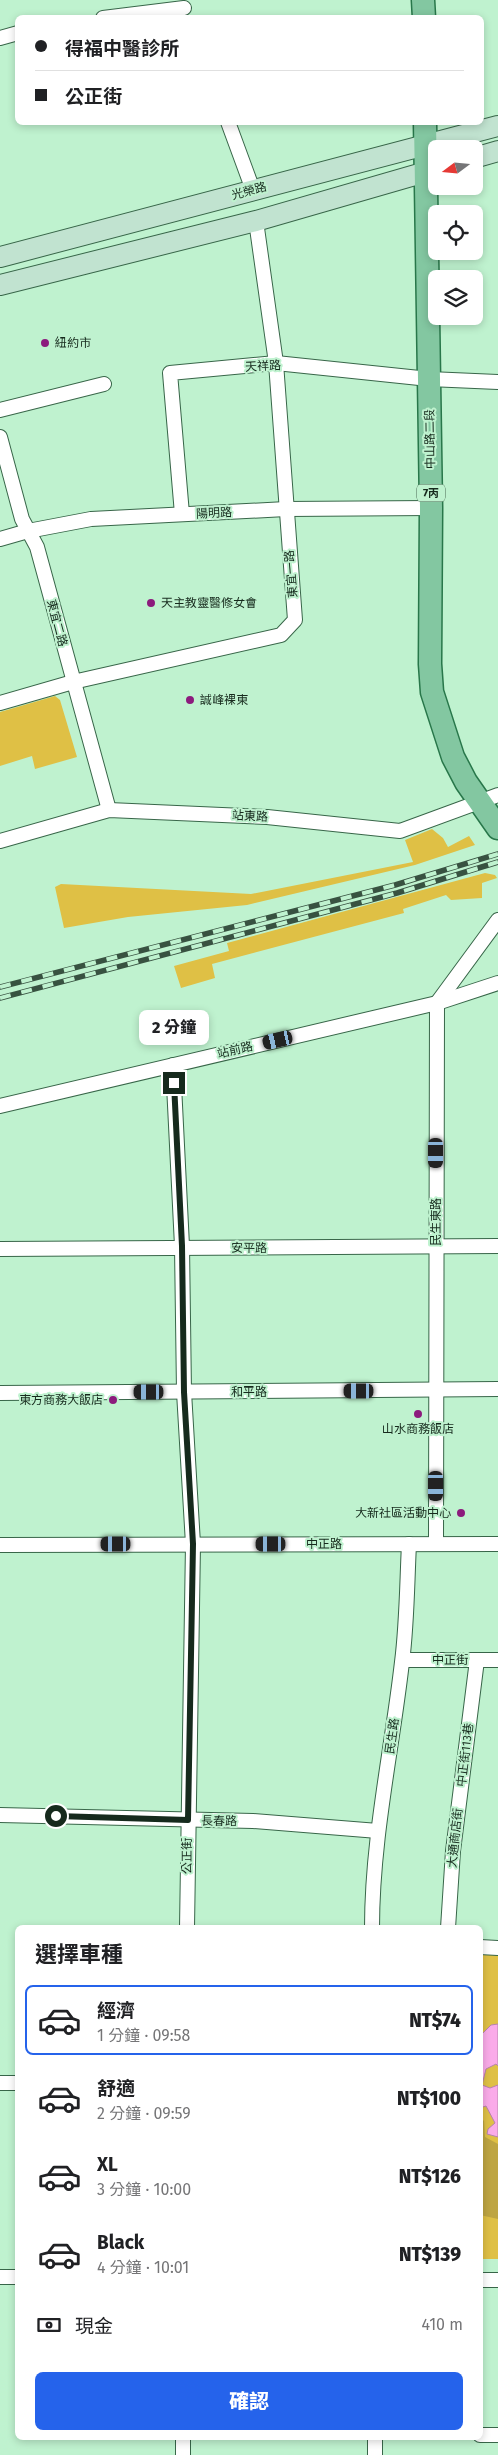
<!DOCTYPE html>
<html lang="zh-TW">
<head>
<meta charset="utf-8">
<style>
	:root { --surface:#fff; --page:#f2f2f2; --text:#202124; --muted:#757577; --line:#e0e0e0; --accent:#2563eb }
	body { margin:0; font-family:"Fira Sans","Noto Sans TC",sans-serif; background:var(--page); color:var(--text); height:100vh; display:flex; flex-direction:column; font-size:19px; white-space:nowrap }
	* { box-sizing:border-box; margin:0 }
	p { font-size:16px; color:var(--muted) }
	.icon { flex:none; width:28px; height:28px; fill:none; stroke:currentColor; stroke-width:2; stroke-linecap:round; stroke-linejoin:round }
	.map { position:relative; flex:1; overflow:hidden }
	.drawer { position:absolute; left:15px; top:1925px; width:468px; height:515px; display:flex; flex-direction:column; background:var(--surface); border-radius:8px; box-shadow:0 2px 8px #0003 }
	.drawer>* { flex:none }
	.hud { position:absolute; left:15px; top:15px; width:469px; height:110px; border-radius:8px; box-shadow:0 2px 8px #0003; display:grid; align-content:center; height:110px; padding:0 20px; background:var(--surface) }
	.needle { width:32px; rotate:254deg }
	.tools { position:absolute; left:428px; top:140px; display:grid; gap:10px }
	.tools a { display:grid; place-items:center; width:55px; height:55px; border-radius:8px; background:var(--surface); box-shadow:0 2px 8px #0003; font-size:25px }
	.end { position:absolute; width:22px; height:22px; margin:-11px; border:6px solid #162a1d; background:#fff; box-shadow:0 0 0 2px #fff }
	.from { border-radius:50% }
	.bubble { position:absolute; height:35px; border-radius:8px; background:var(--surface); box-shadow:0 2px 8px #0003; font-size:16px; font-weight:800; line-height:35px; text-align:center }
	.car { position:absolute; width:15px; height:30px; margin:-15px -8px; border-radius:6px; box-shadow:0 0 4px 1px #0007; background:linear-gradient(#222 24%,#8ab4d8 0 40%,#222 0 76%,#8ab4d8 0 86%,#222 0) }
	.hud b { display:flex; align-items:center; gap:18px; height:48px; font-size:19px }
	.hud b+b { border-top:1px solid var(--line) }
	.hud i { width:12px; height:12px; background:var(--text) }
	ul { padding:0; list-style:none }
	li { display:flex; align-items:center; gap:15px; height:70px; margin:0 10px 8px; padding:0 10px; border:2px solid transparent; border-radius:8px }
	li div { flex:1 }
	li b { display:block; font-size:19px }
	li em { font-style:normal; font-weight:800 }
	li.on { border-color:var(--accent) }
	li>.icon { width:45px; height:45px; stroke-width:1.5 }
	h2 { padding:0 20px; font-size:22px; line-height:60px }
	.pay { display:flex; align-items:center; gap:12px; height:55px; padding:0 20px; font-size:19px }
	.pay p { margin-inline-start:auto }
	.cta { display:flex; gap:10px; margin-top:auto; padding:10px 20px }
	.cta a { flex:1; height:58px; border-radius:8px; background:var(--accent); color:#fff; font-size:20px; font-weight:800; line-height:58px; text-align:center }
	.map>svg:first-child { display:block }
	.green { fill:#dfc045 }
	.forest { fill:#bea542 }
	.water { fill:#faabe9; stroke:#b684ac }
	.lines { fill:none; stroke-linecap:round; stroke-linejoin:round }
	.street-casing { stroke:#386649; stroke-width:16 }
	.secondary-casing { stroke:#386649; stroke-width:22 }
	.primary-casing { stroke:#28774a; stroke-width:25 }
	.street { stroke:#fff; stroke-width:14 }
	.secondary { stroke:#c1e3d0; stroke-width:20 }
	.primary { stroke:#83c7a1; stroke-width:22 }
	.rail-casing { stroke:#385241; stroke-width:5.5 }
	.rail { stroke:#bff2cf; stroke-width:4; stroke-dasharray:11; stroke-linecap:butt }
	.route { stroke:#162a1d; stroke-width:6 }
	.poi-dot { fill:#8c1b7d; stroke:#bff2cf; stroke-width:2 }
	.labels { text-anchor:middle; stroke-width:4; stroke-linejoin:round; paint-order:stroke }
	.shield { fill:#bff2cf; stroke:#496652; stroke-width:1 }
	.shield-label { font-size:11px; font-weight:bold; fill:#162a1d }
	.street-label { font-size:12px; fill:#162a1d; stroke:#bff2cf }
	.poi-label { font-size:12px; fill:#162a1d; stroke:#bff2cf; text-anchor:start }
</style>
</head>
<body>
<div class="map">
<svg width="498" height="2455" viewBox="0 0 498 2455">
	<rect width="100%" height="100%" fill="#bff2cf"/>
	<g class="green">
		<path d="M55,696l5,4 17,57 -42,12 -3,-13 -32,10v-54z"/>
		<path d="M432,829l11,9 5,9 21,-11 6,9 -60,20 -168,40 -119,12 -64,11 -9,-41 6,-3 190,10 162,-32 -8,-22z"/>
		<path d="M485,873l10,2 2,3 -15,5v15l-31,2 -5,-5 -43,14 1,4 -192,51 3,14 -34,10 -7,-22 55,-15 -2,-8z"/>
		<path d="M480,1954l18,1v304h-18z"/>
	</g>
	<path class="forest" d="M484,2120l1,17 13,7v75l-18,-4v-91z"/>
	<path class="water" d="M498,2024v42l-2,-2 -10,5 -4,16 8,3 8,-3v52l-11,-3 1,-5 7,-6 -9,-17 -6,2v-72l11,-11z"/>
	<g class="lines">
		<defs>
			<g id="street">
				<path d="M103,18l81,-10"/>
				<path d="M0,38l18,-5"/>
				<path d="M228,122l25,68"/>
				<path d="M0,410l104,-26"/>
				<path d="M0,437l22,82 15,28 72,263"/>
				<path d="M182,514l-12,-141 106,-10 153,16 69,3"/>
				<path d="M0,539l28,-8 63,-12 195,-10 145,-1"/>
				<path d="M0,703l73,-21 208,-47 14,-15 -19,-257 -20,-142"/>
				<path d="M0,841l109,-31 158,7 133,14 98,-36"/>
				<path d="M173,1065l9,181 2,146 9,152 -6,384"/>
				<path d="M0,1106l437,-103 61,-20"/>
				<path d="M0,1249l498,-3"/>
				<path d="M0,1393l498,-4"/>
				<path d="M436,1544l1,-541 61,-83"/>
				<path d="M0,1545l498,-1"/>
				<path d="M403,1660h95"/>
				<path d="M0,1815l253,6 125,10"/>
				<path d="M372,1928c0,-90 20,-178 30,-266 5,-39 5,-79 7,-118"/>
				<path d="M448,1928l5,-77 24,-191"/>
				<path d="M480,1947l18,1"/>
				<path d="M0,2083h18"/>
				<path d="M0,2277h18"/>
				<path d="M480,2280h18"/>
				<path d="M480,2435h18"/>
				<path d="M375,2438v17"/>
				<path d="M183,2455v-17"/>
			</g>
			<g id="secondary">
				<path d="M474,158l24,-7"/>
				<path d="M0,257l498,-131"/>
				<path d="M0,285l256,-64 180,-52"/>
			</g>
			<g id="primary">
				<path d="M423,0l1,18"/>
				<path d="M425,122l6,386 -1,156 2,28 21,65 13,25 32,46"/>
			</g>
		</defs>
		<use href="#street" class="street-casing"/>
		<use href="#secondary" class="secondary-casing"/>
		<use href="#primary" class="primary-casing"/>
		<use href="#street" class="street"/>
		<use href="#secondary" class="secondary"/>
		<use href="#primary" class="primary"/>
		<defs>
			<g id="rail">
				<path d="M0,987l395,-102 103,-31"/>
				<path d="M0,998l397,-105 101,-31"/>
			</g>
		</defs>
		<use href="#rail" class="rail-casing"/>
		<use href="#rail" class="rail"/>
	</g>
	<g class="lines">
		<path class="route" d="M56,1816l132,4 5,-276 -9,-152 -2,-146 -8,-163"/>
	</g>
	<g class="poi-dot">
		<circle cx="45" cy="343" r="5"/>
		<circle cx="151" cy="603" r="5"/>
		<circle cx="190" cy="700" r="5"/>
		<circle cx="113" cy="1400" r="5"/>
		<circle cx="418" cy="1414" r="5"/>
		<circle cx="461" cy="1513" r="5"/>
	</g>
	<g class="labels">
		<rect class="shield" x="417" y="484.5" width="28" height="17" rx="4"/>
		<g class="shield-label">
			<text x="431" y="497">7丙</text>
		</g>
		<g class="street-label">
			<text transform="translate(249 191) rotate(-15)" y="4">光榮路</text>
			<text transform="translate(263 366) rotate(-3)" y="4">天祥路</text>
			<text transform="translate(430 439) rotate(-91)" y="4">中山路二段</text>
			<text transform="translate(214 513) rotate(-3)" y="4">陽明路</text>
			<text transform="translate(291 574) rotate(-95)" y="4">東宜一路</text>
			<text transform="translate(57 623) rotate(75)" y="4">東宜二路</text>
			<text transform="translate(250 816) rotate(3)" y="4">站東路</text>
			<text transform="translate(235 1050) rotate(-13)" y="4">站前路</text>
			<text transform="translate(436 1222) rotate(-90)" y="4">民生東路</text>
			<text transform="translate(249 1248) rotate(1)" y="4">安平路</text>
			<text x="249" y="1396">和平路</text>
			<text x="324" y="1548">中正路</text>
			<text x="450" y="1664">中正街</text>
			<text transform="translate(392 1736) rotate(-82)" y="4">民生路</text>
			<text transform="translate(465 1755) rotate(-83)" y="4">中正街113巷</text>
			<text transform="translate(219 1821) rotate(1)" y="4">長春路</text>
			<text transform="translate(455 1838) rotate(-84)" y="4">大通商店街</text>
			<text transform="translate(187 1856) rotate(-90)" y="4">公正街</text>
		</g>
		<g class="poi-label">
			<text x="55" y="347">紐約市</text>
			<text x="161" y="607">天主教靈醫修女會</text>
			<text x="200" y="704">誠峰裸東</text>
			<text x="103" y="1404" text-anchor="end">東方商務大飯店</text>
			<text x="418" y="1433" text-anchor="middle">山水商務飯店</text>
			<text x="451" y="1517" text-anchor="end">大新社區活動中心</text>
		</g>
	</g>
</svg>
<div class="tools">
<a><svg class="needle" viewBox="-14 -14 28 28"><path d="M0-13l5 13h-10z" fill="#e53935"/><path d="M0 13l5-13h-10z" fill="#757577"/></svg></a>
<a><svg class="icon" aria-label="locate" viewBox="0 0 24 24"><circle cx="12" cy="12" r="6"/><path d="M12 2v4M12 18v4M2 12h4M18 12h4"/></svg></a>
<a><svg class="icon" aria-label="layers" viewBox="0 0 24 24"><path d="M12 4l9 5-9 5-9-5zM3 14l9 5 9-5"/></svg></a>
</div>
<i class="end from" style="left:56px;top:1816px"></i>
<i class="end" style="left:174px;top:1083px"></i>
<div class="bubble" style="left:139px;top:1010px;width:70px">2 分鐘</div>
<i class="car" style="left:278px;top:1040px;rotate:257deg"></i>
<i class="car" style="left:436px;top:1153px;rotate:180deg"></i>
<i class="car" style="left:359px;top:1391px;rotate:270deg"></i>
<i class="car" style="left:149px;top:1392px;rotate:270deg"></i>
<i class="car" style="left:436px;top:1486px;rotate:180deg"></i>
<i class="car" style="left:116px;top:1544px;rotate:270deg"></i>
<i class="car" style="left:271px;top:1544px;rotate:270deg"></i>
<div class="hud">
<b><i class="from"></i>得福中醫診所</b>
<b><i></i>公正街</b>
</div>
<section class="drawer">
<h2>選擇車種</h2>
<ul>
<li class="on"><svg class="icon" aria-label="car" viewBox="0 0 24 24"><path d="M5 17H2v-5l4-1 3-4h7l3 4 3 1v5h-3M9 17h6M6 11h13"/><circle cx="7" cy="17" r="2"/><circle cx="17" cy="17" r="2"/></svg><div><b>經濟</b><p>1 分鐘 · 09:58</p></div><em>NT$74</em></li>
<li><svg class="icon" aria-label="car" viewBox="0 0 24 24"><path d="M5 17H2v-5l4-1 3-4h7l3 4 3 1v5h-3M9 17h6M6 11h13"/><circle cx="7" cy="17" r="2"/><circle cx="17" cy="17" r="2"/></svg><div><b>舒適</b><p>2 分鐘 · 09:59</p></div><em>NT$100</em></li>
<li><svg class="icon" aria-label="car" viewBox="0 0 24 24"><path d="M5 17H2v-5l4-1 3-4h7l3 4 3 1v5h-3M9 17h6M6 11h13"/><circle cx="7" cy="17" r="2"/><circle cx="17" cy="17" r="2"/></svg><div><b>XL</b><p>3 分鐘 · 10:00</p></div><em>NT$126</em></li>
<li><svg class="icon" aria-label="car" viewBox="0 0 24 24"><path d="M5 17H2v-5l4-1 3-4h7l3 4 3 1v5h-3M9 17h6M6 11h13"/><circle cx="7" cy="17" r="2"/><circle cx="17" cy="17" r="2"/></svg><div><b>Black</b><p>4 分鐘 · 10:01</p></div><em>NT$139</em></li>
</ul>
<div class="pay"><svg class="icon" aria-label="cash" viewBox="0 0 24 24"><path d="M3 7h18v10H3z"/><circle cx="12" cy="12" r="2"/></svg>現金<p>410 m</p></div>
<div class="cta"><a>確認</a></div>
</section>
</div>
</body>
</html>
